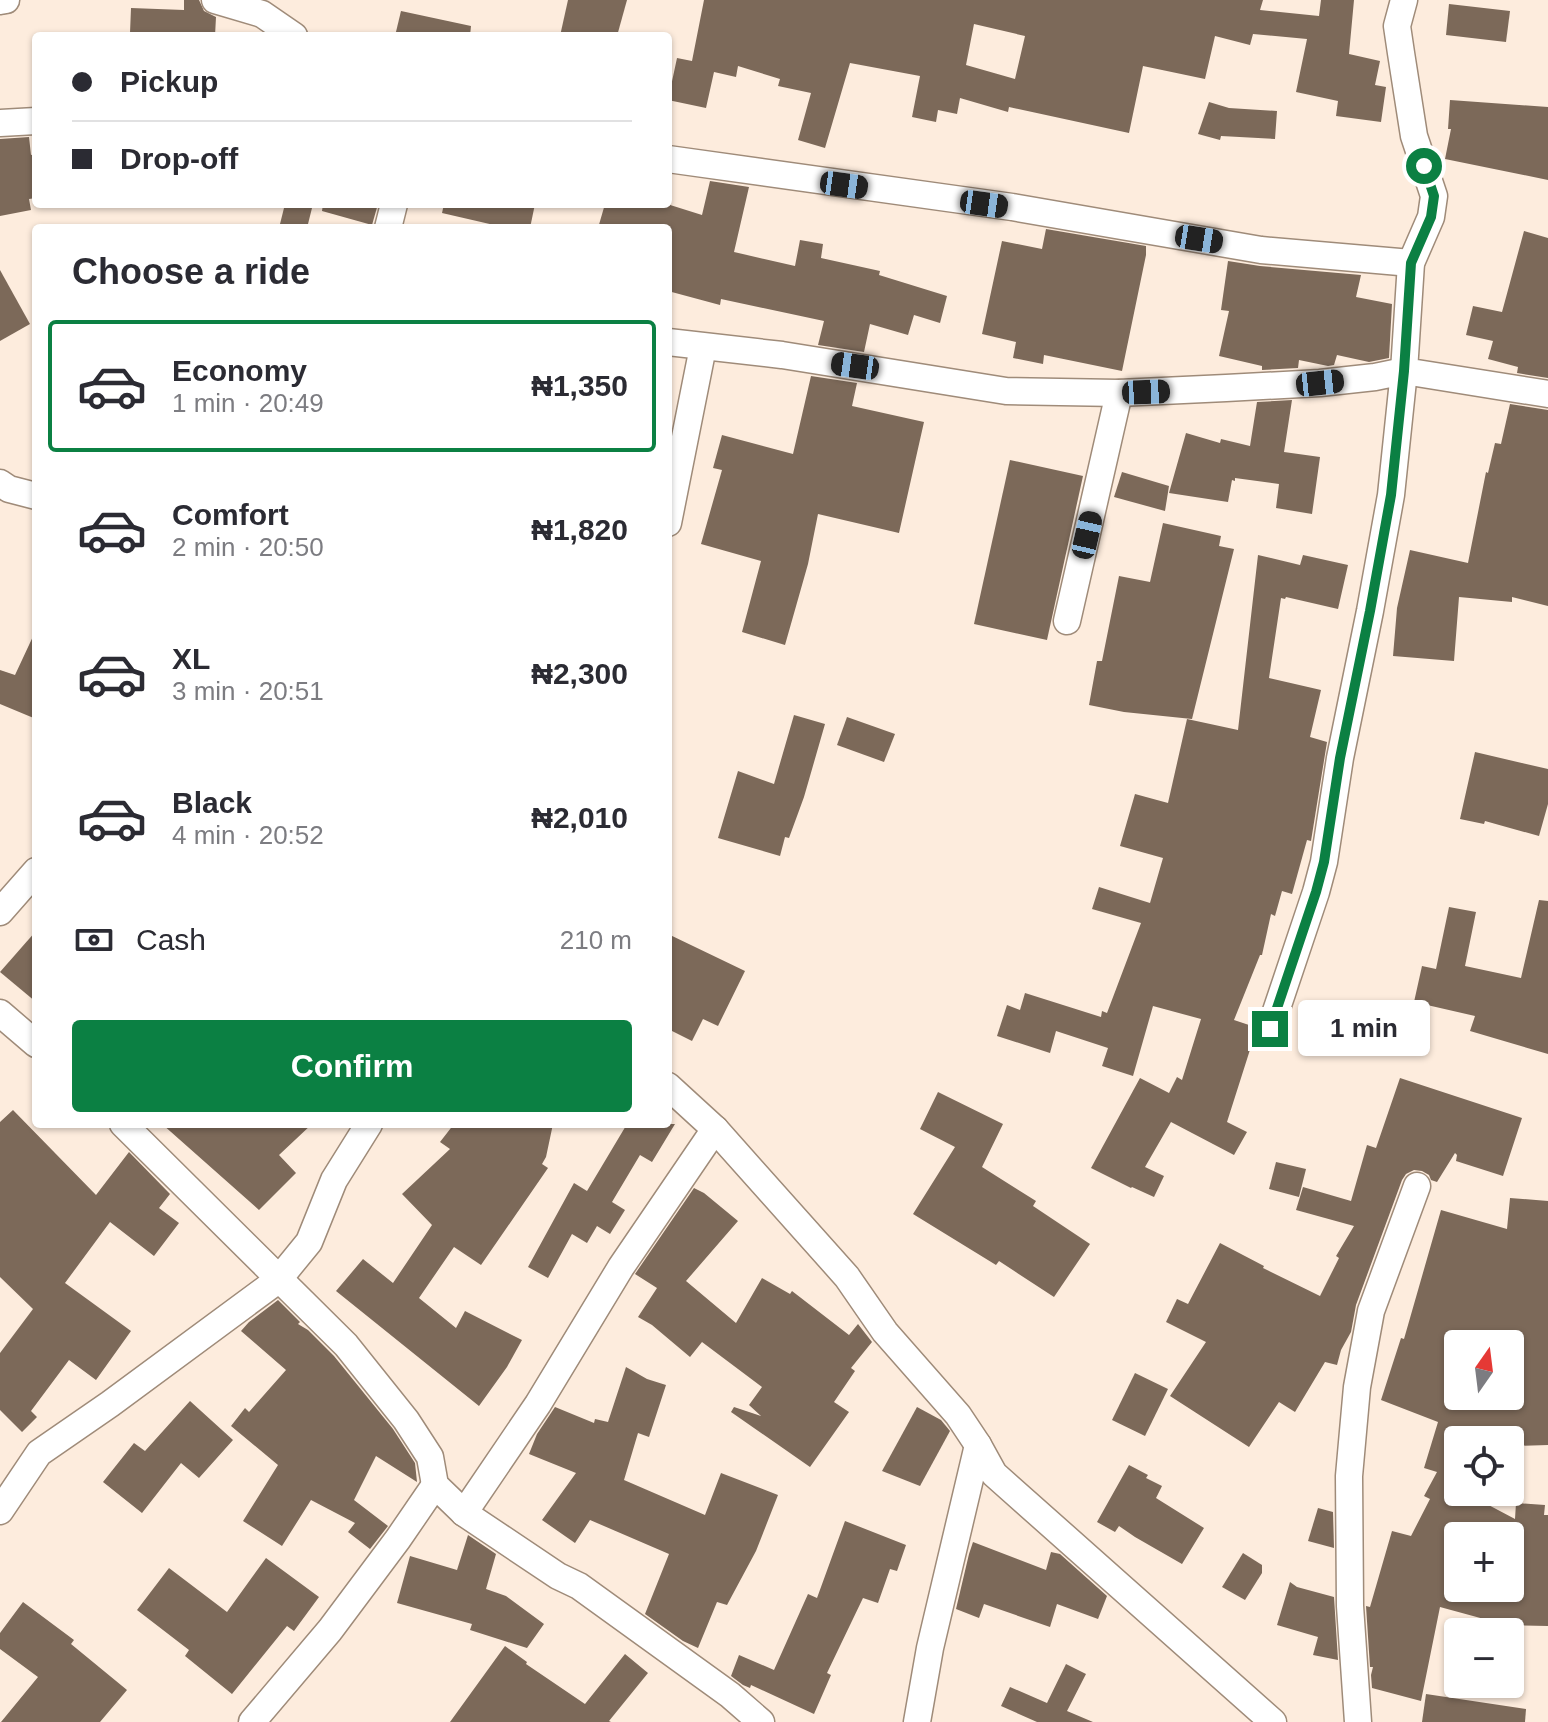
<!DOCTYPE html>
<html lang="en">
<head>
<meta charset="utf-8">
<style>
	:root { --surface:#fff; --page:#f7f7f7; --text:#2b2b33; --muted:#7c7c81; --line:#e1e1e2; --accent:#0b8043 }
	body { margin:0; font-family:Arial,sans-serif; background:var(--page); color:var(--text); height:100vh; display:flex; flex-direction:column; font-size:30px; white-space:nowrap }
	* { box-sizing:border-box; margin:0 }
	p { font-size:26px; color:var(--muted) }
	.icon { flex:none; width:44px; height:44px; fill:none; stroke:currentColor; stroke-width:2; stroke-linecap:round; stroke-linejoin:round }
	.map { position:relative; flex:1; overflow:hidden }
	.panel { position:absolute; left:32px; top:224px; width:640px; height:904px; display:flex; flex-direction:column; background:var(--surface); border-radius:8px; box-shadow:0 2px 6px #0004 }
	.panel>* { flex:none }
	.hud { position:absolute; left:32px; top:32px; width:640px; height:176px; border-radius:8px; box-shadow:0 2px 6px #0004; display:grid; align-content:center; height:176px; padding:0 40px; background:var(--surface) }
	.needle { width:52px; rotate:14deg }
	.buttons { position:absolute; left:1444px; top:1330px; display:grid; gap:16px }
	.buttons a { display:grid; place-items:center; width:80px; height:80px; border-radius:8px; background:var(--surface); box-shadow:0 2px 6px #0004; font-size:40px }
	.end { position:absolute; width:36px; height:36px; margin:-18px; border:10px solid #0b8043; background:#fff; box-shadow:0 0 0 4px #fff }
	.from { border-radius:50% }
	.bubble { position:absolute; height:56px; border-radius:8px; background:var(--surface); box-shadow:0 2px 6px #0004; font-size:26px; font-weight:600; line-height:56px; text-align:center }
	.car { position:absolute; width:24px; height:48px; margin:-24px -12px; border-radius:10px; box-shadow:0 0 6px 2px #0007; background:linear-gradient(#222 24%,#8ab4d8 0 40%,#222 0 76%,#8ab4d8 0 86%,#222 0) }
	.hud b { display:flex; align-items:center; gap:28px; height:76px; font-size:30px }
	.hud b+b { border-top:2px solid var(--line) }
	.hud i { width:20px; height:20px; background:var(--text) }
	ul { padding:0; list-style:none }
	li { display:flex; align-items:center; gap:24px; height:132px; margin:0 16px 12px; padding:0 24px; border:4px solid transparent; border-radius:8px }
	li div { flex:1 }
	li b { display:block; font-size:30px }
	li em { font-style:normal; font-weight:600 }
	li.active { border-color:var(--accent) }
	li>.icon { width:72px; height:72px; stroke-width:1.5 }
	h2 { padding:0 40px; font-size:36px; line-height:96px }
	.pay { display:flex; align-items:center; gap:20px; height:88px; padding:0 40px; font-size:30px }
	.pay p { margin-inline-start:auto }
	.primary-button { display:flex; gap:16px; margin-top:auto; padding:16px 40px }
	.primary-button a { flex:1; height:92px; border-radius:8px; background:var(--accent); color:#fff; font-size:32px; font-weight:600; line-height:92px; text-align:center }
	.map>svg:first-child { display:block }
	.building { fill:#7c6959; fill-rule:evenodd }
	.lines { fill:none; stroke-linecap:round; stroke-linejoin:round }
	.minor-casing { stroke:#9f8b79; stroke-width:29 }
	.minor { stroke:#fff; stroke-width:26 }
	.route { stroke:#0b8043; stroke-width:10 }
</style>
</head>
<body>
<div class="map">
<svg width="1548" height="1722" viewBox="0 0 1548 1722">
	<rect width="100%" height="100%" fill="#fdecdd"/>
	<g class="building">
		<path d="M184,0h15l5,11 12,6 -1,19 -85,-3 1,-25 53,2z"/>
		<path d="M568,0h59l-10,36h-57z"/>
		<path d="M704,0h559l-3,10 59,6 2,-16h33l-5,54 31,7 -5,24 11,2 -5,35 -45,-6 2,-15 -42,-9 11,-53 -54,-5 -3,11 -35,-9 -10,43 -62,-13 -14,67 -120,-26 -1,5 -48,-14 -3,16 -19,-4 -2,12 -24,-5 8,-41 -70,-13 -25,85 -27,-8 13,-47 -33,-7 2,-7 -42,-13 -2,11 -22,-5 -8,36 -38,-8 9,-42 15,3zM974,24l51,12 -10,43 -49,-14z"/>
		<path d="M1449,4l61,7 -4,31 -60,-7z"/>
		<path d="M401,11l70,15 -1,10h-75z"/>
		<path d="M1450,100l98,7v73l-103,-21 6,-30h-3z"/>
		<path d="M1209,102l20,6 48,3 -2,28 -54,-3 -1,4 -22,-6z"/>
		<path d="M29,137l2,18 5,-1v44l-7,1 2,11 -31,6v-77z"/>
		<path d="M710,181l39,6 -15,65 61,14 5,-26 23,4 -2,14 59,13 -1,4 68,21 -7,27 -26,-8 -6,20 -38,-11 -6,28 -46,-7 6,-24 -103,-22 -1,6 -52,-14v-63h-70l7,-24h62l35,11z"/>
		<path d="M285,204h28l-6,24h-28z"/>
		<path d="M323,204h55l-6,21 -50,-14z"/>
		<path d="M444,204h91l-5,24h-23l-65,-15z"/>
		<path d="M1046,229l100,17v9l-24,116 -78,-16 -1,9 -30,-6 3,-16 -34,-8 20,-93 40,8z"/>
		<path d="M1524,231l24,7v140l-31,-5 1,-6 -30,-8 5,-18 -27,-6 7,-29 29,6z"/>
		<path d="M1228,261l32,5 101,9 -5,22 36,7 -3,54 -20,4 -32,-7 -3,10 -6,1 -29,-6 -1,8 -36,2v-4l-43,-10 10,-45 -8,-1z"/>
		<path d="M0,270l30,54 -30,17z"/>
		<path d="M811,376l46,7 -5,23 72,16 -25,111 -81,-19 -10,50 -23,81 -43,-13 19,-71 -60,-17 21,-74 -9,-2 9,-33 71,19z"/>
		<path d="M1292,400l-8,52 36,5 -8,57 -36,-6 3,-24 -44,-6v3l-3,-1 -4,22 -59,-9 17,-60 34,10 1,-4 29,7 7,-44z"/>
		<path d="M1510,404l38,6v196l-36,-9v5l-53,-5 -5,64 -61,-5 4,-48 13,-58 58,13 18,-91 2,1 7,-30 6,1z"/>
		<path d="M1010,460l73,16 -36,164 -73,-16z"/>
		<path d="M1122,472l47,14 -4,25 -51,-14z"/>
		<path d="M1163,523l58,13 -2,10 15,3 -42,170 -68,-7 -35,-7 8,-44h5l17,-85 31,6z"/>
		<path d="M1258,555l42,10 3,-10 45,10 -10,44 -52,-12 -1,2 -4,-1 -12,80 52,12 -11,47 17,5 -16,99 -4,-1 -15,54 -10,-3 -7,25 -4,-2 -9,41h-2l-26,65 21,7v7l-28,88 20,10 -13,23 -63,-33 -26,45 19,9 -10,21 -22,-10 -1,1 -40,-20 49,-90 29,15 8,-16 5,3 19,-61 -48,-13 -20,70 -31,-10 6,-18 -52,-17 -6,22 -53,-17 10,-31 13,5 5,-17 76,24 1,-6 5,2 34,-90 -49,-14 7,-22 51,16 13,-45 -43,-12 15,-52 33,9 19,-84 51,11z"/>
		<path d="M36,630v89l-36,-15v-34l15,5z"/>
		<path d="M794,715l31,9 -21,73 -15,41 -4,-1 -5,19 -62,-18 20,-67 36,13z"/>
		<path d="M847,717l48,17 -11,28 -47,-17z"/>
		<path d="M1475,752l73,17v35l-9,32 -54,-15 -1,3 -24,-5z"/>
		<path d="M1539,900l9,1v153l-78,-23 5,-15 -61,-14 8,-36 14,3 13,-62 27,5 -11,54 56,12z"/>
		<path d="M36,931v71l-36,-30z"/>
		<path d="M668,934l77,37 -27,55 -15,-7 -11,22 -24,-12z"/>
		<path d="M1400,1078l122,40 -19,58 -47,-15 1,-6 -2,-2 -18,29 -6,-2 -2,-5 -7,-4 -8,-1 -8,4 -4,6 -46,125 -5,27 -10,18 -4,15 -12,-3 -30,50 -16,-10 -30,45 -79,-51 36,-54 -40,-20 11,-23 11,5 32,-61 44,23 -1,2 57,28 19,-38 -3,-2 18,-30 -58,-16 7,-23 48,14 16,-56 9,3z"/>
		<path d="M938,1092l65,32 -21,43 54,34 -3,5 57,38 -36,53 -55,-36 -3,4 -83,-51 42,-67 -35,-18z"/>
		<path d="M13,1110l83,85 33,-43 41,42 -11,14 20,15 -25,33 -44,-34 -45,61 66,48 -35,49 -27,-20 -38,51 6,6 -15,15 -22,-22v-57l33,-44 -33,-32v-155z"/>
		<path d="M162,1124h150l-33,31 17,18 -37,37z"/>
		<path d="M454,1124h99l-7,33 -4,7 6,4 -67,97 -27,-18 -35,51 37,30 9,-17 57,29 -15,27 -28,39 -143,-115 27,-32 30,24 39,-58 -30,-31 48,-45 -10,-7z"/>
		<path d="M627,1124h48l-23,38 -12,-7 -28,47 13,8 -15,24 -13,-8 -10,17 -15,-9 -24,44 -20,-11 46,-84 13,8z"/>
		<path d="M1276,1162l30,7 -7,28 -30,-8z"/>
		<path d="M694,1188l10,5 34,28 -52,60 50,42 26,-45 28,16 2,-3 57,44 9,-11 14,18 -21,26 4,3 -21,31 15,10 -39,55 -79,-55 3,-5 27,9 -12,-11 13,-18 -60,-45 -12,15 -38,-32 -14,-8 19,-29 -22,-14z"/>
		<path d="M1510,1198l38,3v244l-38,1v-6h-52v52h6l51,27 1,-16 29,2 -1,10h4v111l-42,-1 -66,-18 -19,94 -49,-13 -1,-13 2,-8h-3l-4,-61 4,1 22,-76 19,5 19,-37 -6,-3 13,-24 -13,-4 14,-46 -57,-22 20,-62 3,1 37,-129 66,19zM1458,1344h52v52h-52zM1458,1536h52v52h-52z"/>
		<path d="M278,1300l22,22 -2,2 10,6 26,26 59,73 22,34 2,19 -41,-26 -22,44 34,26 -18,23 -22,-17 7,-9 -44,-23 -29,46 -39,-25 35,-56 -47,-39 14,-18 4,4 37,-42 -45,-39 8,-9z"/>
		<path d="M626,1367l21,12 19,6 -17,52 -11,-4 -14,47 81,35 16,-42 57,22 -22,56 -29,54 -10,-3 -19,46 -15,-7 -38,-27 24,-60 -79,-34 -15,23 -33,-23 34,-47 -47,-19 8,-20 18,-27 39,16 1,-4 13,3z"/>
		<path d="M1135,1373l33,16 -23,47 -33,-16z"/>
		<path d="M190,1401l43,39 -34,38 -18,-15 -39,50 -39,-31 31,-39 11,8z"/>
		<path d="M917,1407l24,13 9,11 -30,55 -38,-15z"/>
		<path d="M1129,1465l19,10 -2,3 16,8 -6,12 48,30 -22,36 -47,-27 -16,-11 -4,6 -18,-10z"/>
		<path d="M1318,1508l15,4 1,36 -26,-7z"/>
		<path d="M845,1521l61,24 -9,26 -7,-2 -12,34 -15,-5 -36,75 4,2 -17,39 -63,-29 -1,3 -7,-3 -12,-9 8,-21 35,15 34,-76 9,4z"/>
		<path d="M468,1535l28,19 -10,35 20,7 38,28 -17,24 -57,-18 2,-6 -75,-21 13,-47 47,14z"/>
		<path d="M973,1542l73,28 5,-18 9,2 47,42 -9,23 -41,-15 -7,23 -66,-23 -5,14 -23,-9 13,-55z"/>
		<path d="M1243,1553l19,12v8l-17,27 -23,-13z"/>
		<path d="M266,1558l53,39 -25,34 -7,-5 -55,68 -47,-38 4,-6 -52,-40 32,-42 58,44z"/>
		<path d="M1290,1582l7,5 37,10 4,63 -25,-5 5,-18 -41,-12z"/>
		<path d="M23,1602l51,38 -3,4 56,46 -27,32h-99l37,-45 -38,-28v-16z"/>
		<path d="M505,1646l22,16 -1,2 59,40 40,-50 23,19 -39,48 2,1h-161z"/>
		<path d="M1066,1664l20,10 -19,37 26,11h-56l-36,-16 9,-19 37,16z"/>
		<path d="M1426,1694l100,15 -1,13h-103z"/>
	</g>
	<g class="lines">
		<defs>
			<g id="minor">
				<path d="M215,0l47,14 32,22"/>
				<path d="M1404,0l-7,26 4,27 13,83 20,60 -3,21 -20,46 -7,108 144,23"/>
				<path d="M0,1l6,-1"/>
				<path d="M0,123l36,-2"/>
				<path d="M668,159l344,48 249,43 150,13"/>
				<path d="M388,228l6,-24"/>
				<path d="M668,342l114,13 224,36 113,2 107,-5 94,-5 55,-6 29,-6 -13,124 -21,116 -30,147 -16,104 -8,30 -46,137"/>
				<path d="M0,483l9,6 27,7"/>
				<path d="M668,523l35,-176"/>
				<path d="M1067,621l52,-228"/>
				<path d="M0,912l36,-41"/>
				<path d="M0,1013l36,31"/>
				<path d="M668,1086l47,43 132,148 38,55 73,83 20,30 16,29 279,248"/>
				<path d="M123,1124l223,221 60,75 24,37 5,28 29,28 94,63 21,10 151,109 31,27"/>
				<path d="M0,1511l39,-58 71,-49 168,-124 31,-38 25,-62 35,-56"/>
				<path d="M464,1513l74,-109 83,-137 94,-138"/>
				<path d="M252,1722l78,-92 68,-91 37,-54"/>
				<path d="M917,1722l13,-74 48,-203"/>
				<path d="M1358,1722l-8,-116 -1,-130 8,-89 14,-76 46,-125"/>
			</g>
		</defs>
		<use href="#minor" class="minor-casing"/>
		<use href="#minor" class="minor"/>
	</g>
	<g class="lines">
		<path class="route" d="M1270,1029l46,-137 8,-30 16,-104 30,-147 21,-116 13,-124 7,-108 20,-46 3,-21 -10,-30"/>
	</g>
</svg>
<div class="buttons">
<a><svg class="needle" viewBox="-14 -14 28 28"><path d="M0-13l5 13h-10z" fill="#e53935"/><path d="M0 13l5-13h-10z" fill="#7c7c81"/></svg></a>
<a><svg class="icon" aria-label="locate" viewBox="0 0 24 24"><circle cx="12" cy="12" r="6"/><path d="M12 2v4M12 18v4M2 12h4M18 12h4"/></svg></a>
<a>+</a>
<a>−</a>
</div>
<i class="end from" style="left:1424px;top:166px"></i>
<i class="end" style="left:1270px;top:1029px"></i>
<div class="bubble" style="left:1298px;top:1000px;width:132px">1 min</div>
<i class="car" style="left:844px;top:185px;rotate:98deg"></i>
<i class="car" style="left:984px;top:204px;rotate:98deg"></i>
<i class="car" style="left:1199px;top:239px;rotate:99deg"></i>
<i class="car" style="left:855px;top:366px;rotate:278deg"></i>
<i class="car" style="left:1320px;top:383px;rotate:84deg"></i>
<i class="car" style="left:1146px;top:392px;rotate:88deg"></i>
<i class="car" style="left:1087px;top:535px;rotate:13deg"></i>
<div class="hud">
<b><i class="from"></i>Pickup</b>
<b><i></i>Drop-off</b>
</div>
<section class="panel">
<h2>Choose a ride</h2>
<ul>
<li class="active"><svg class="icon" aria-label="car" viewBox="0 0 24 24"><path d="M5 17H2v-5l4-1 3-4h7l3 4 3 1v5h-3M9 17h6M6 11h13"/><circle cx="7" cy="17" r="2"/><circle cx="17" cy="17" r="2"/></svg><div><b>Economy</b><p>1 min · 20:49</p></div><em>₦1,350</em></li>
<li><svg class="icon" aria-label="car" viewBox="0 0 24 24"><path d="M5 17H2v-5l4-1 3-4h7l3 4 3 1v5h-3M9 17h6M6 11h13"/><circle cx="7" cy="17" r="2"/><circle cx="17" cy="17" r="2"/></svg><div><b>Comfort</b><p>2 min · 20:50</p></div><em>₦1,820</em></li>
<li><svg class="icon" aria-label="car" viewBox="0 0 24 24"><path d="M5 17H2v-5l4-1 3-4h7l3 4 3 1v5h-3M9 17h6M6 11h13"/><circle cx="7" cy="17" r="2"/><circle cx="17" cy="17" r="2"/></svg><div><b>XL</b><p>3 min · 20:51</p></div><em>₦2,300</em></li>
<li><svg class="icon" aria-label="car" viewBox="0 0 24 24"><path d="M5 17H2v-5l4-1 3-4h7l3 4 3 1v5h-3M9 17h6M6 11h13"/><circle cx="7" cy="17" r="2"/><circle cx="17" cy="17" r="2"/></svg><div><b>Black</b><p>4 min · 20:52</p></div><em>₦2,010</em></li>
</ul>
<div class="pay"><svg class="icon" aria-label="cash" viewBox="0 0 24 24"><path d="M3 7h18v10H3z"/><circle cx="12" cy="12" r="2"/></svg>Cash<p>210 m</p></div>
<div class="primary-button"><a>Confirm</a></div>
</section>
</div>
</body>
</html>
